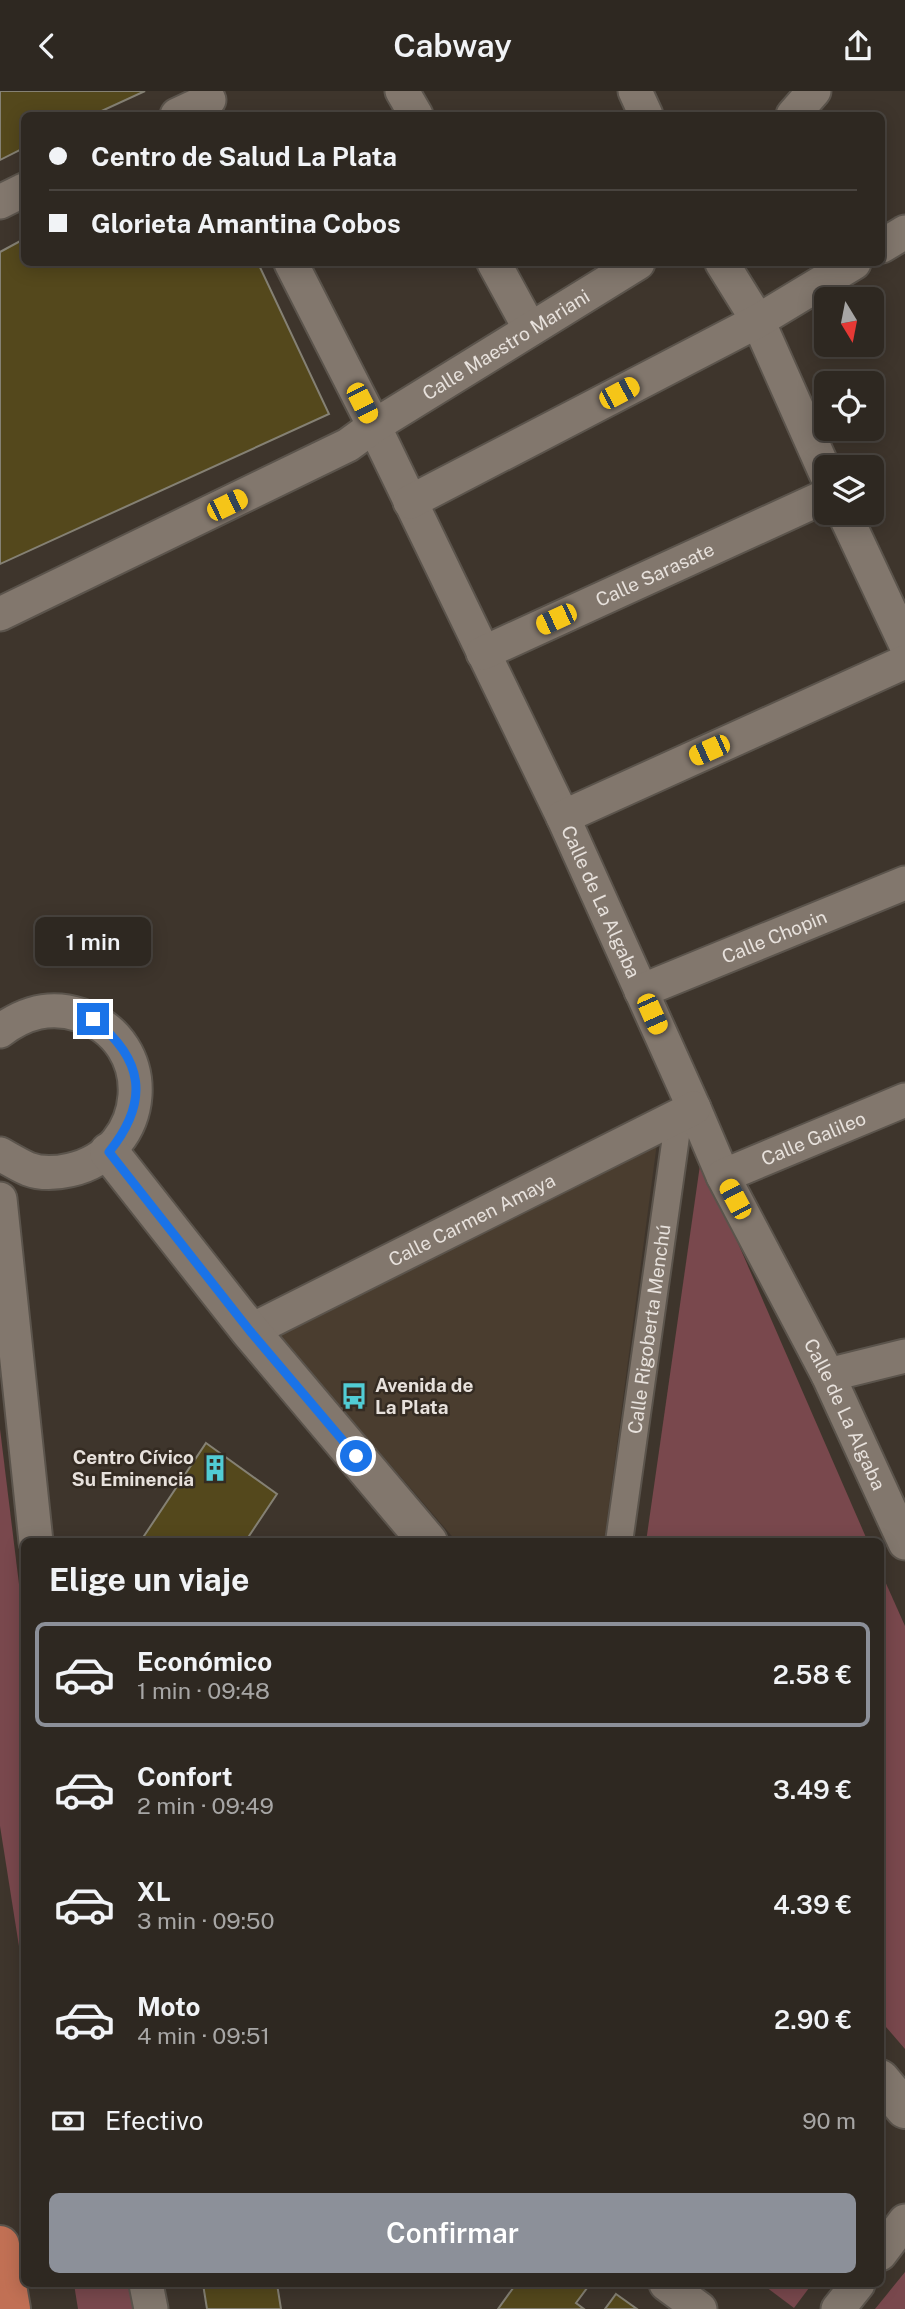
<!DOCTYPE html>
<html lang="es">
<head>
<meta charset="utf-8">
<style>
	:root { --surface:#2e2821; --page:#3a342e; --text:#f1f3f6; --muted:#a7a6a5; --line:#49443f; --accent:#8c9099 }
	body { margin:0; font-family:"Public Sans",sans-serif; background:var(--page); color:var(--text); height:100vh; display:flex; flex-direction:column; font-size:26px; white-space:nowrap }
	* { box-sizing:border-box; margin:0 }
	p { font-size:23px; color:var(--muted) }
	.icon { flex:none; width:38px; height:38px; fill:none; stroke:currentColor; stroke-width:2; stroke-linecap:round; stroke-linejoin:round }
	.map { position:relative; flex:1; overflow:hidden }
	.panel { position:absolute; left:21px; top:1447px; width:863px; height:749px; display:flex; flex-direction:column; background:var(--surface); border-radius:10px; box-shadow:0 4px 18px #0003,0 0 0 2px var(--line) }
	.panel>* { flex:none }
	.hud { position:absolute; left:21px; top:21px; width:864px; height:154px; border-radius:10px; box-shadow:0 4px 18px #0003,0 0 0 2px var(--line); display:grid; align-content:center; height:154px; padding:0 28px; background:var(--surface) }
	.needle { width:46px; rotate:170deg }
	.controls { position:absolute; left:814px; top:196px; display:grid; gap:14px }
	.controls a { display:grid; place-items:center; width:70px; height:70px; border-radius:10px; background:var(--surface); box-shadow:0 4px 18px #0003,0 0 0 2px var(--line); font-size:35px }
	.end { position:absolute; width:32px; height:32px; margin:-16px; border:9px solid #1a73e8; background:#fff; box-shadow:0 0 0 4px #fff }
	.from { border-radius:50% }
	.bubble { position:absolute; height:49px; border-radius:10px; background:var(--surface); box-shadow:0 4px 18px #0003,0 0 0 2px var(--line); font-size:23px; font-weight:600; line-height:49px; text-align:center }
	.car { position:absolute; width:21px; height:42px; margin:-21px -10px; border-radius:9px; box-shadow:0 0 5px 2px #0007; background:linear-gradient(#f5c518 24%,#345 0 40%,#f5c518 0 76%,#345 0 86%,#f5c518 0) }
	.hud b { display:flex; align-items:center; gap:24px; height:66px; font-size:26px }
	.hud b+b { border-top:2px solid var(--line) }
	.hud i { width:18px; height:18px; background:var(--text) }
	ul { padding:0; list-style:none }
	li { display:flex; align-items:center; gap:21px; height:105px; margin:0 14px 10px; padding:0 14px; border:4px solid transparent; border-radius:10px }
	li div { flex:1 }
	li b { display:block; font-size:26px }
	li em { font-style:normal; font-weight:600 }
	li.current { border-color:var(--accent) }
	li>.icon { width:63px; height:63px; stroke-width:1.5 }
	h2 { padding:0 28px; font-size:32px; line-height:84px }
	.pay { display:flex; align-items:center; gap:18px; height:77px; padding:0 28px; font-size:26px }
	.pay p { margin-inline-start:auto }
	.primary-button { display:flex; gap:14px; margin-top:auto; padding:14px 28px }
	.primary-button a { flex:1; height:80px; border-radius:10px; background:var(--accent); color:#fff; font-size:28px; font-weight:600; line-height:80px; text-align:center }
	header { display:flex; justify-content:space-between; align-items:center; height:91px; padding:0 28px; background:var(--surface); font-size:32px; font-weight:600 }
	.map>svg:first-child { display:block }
	.built { fill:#4a3d2f }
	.green { fill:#79484d }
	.building { fill:#54481c; stroke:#858174; stroke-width:2 }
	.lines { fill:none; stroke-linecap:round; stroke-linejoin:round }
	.pedestrian-casing { stroke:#5b544c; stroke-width:30 }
	.minor-casing { stroke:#5b544c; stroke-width:37 }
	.tertiary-casing { stroke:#5b544c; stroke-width:42 }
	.motorway-casing { stroke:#5b544c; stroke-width:42 }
	.pedestrian { stroke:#82776d; stroke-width:26 }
	.minor { stroke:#82776d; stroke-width:33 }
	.tertiary { stroke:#82776d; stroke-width:38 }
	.motorway { stroke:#c17054; stroke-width:38 }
	.route { stroke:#1a73e8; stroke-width:9 }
	.labels { text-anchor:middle; stroke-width:5; stroke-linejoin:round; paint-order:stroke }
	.street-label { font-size:19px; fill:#e7e1dc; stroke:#342b22 }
	.poi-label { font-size:19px; font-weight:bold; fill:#e7e1dc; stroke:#342b22; text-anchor:start }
</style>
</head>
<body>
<header><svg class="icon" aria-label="back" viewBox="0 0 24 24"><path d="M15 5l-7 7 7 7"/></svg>Cabway<svg class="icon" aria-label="share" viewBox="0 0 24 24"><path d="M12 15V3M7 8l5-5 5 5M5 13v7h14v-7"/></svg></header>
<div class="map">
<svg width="905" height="2218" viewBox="0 0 905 2218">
	<rect width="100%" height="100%" fill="#3e352c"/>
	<path class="built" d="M657,1052l-53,399h-147l-182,-211z"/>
	<g class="green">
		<path d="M701,1067l167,384h-222z"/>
		<path d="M0,1338l24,196v353l-24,-152z"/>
		<path d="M880,1479l25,56v423l-25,-29z"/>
		<path d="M905,2181v37h-30z"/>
		<path d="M74,2193h57l4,25h-57z"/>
		<path d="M762,2193h50l-18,24z"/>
	</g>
	<g class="building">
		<path d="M0,0h145l-52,24h-69v33l-24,12z"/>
		<path d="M24,148v24h234l71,151 -329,150v-312z"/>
		<path d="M206,1352l71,51 -32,48h-105z"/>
		<path d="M203,2193h74l4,25h-74z"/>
		<path d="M516,2193h74l-14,19 8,6h-86z"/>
		<path d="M616,2203l21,15h-32z"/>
	</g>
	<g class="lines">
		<defs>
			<g id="pedestrian">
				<path id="s1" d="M619,1451l60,-427"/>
			</g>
			<g id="minor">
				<path d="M402,0l14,24"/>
				<path d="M635,0l11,24"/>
				<path d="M177,24l32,-15"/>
				<path d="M793,24l21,-24"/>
				<path d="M0,111l24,-12"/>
				<path d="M882,155l23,-14"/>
				<path id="s2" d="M291,172l83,163 189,391 131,291 29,68 105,199 77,168"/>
				<path d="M494,172l36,66"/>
				<path d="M722,172l36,58 68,153"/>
				<path d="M410,411l348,-181 96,-58"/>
				<path d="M844,422l61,130"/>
				<path id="s3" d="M0,523l348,-169 26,-19 264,-163"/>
				<path id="s4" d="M483,562l343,-157"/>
				<path d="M563,726l342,-155"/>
				<path id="s5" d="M641,900l264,-108"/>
				<path d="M0,940c24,-18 50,-26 80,-16 79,26 71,137 -10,155 -13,3 -29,4 -42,-1 -9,-4 -19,-10 -28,-15"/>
				<path id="s6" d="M723,1085l182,-76"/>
				<path d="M0,1108l36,343"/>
				<path id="s7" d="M250,1240l444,-223"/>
				<path d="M828,1284l77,-19"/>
				<path d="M880,2163l25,-33"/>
				<path d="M146,2193l5,25"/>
				<path d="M666,2193l34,25"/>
				<path d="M838,2218l20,-25"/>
			</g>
			<g id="tertiary">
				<path d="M109,1061l141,179 178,211"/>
				<path d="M880,1988l25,30"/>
			</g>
			<path id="motorway" d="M0,2154l11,64"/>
		</defs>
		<use href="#pedestrian" class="pedestrian-casing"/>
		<use href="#minor" class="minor-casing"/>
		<use href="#tertiary" class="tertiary-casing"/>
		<use href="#motorway" class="motorway-casing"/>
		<use href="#pedestrian" class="pedestrian"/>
		<use href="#minor" class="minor"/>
		<use href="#tertiary" class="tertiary"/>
		<use href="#motorway" class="motorway"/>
	</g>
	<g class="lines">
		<path class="route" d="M93,928c51,40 57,82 16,133l141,179 106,125"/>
	</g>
	<defs>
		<symbol id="bus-bare" viewBox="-9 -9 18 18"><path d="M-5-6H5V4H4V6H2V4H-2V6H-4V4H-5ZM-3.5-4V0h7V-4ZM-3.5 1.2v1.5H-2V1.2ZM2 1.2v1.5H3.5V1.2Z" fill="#51ccd4" stroke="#342b22" stroke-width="2.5" paint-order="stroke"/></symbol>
		<symbol id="building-bare" viewBox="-9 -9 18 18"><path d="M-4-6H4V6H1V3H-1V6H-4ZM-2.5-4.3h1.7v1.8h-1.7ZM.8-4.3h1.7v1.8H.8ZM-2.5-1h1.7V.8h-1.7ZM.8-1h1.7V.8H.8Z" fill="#51ccd4" stroke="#342b22" stroke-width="2.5" paint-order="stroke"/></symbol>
	</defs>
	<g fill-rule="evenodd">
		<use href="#bus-bare" x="335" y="1286" width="38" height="38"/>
		<use href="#building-bare" x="196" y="1358" width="38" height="38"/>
	</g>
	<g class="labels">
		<g class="street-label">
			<text dy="7" stroke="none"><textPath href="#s3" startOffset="574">Calle Maestro Mariani</textPath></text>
			<text dy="7" stroke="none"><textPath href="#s4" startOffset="189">Calle Sarasate</textPath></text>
			<text dy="7" stroke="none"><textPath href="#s2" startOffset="710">Calle de La Algaba</textPath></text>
			<text dy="7" stroke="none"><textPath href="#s5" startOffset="144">Calle Chopin</textPath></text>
			<text dy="7" stroke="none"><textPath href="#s6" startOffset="98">Calle Galileo</textPath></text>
			<text dy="7" stroke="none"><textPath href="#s7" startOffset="248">Calle Carmen Amaya</textPath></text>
			<text dy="7" stroke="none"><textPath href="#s1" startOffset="215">Calle Rigoberta Menchú</textPath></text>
			<text dy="7" stroke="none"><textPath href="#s2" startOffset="1278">Calle de La Algaba</textPath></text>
		</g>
		<g class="poi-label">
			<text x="375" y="1301">Avenida de<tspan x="375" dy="22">La Plata</tspan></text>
			<text x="194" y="1373" text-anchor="end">Centro Cívico<tspan x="194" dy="22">Su Eminencia</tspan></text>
		</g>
	</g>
</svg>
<div class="controls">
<a><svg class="needle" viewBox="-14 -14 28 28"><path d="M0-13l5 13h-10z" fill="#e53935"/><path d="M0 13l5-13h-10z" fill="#a7a6a5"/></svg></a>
<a><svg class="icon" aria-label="locate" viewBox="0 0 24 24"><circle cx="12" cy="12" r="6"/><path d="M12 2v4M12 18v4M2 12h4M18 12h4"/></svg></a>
<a><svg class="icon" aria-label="layers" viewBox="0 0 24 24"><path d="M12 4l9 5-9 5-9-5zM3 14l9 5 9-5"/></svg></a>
</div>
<i class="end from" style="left:356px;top:1365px"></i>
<i class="end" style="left:93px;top:928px"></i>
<div class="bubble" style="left:35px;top:826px;width:116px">1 min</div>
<i class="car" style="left:619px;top:302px;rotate:62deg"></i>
<i class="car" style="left:362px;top:312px;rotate:153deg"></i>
<i class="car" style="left:227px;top:414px;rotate:64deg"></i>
<i class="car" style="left:556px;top:528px;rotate:245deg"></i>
<i class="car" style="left:709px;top:659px;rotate:246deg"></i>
<i class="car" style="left:652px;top:923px;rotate:156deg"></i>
<i class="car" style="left:735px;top:1108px;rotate:332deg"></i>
<div class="hud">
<b><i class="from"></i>Centro de Salud La Plata</b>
<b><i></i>Glorieta Amantina Cobos</b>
</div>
<section class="panel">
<h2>Elige un viaje</h2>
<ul>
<li class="current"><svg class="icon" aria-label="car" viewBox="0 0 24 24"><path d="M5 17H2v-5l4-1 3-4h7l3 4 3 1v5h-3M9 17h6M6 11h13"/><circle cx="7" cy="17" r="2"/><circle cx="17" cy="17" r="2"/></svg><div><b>Económico</b><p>1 min · 09:48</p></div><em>2.58 €</em></li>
<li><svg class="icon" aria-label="car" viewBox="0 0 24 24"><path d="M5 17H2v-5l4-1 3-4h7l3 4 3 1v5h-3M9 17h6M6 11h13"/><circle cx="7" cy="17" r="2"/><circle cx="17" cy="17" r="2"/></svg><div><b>Confort</b><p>2 min · 09:49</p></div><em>3.49 €</em></li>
<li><svg class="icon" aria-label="car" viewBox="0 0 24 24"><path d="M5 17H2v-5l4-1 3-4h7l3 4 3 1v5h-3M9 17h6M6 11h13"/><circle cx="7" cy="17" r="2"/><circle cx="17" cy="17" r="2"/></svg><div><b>XL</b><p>3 min · 09:50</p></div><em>4.39 €</em></li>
<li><svg class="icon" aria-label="car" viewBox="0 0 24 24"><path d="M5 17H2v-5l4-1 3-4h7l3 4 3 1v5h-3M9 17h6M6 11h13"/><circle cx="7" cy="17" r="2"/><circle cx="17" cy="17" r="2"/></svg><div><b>Moto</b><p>4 min · 09:51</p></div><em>2.90 €</em></li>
</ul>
<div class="pay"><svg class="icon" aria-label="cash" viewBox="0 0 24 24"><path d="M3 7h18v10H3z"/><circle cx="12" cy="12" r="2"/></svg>Efectivo<p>90 m</p></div>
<div class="primary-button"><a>Confirmar</a></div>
</section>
</div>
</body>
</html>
